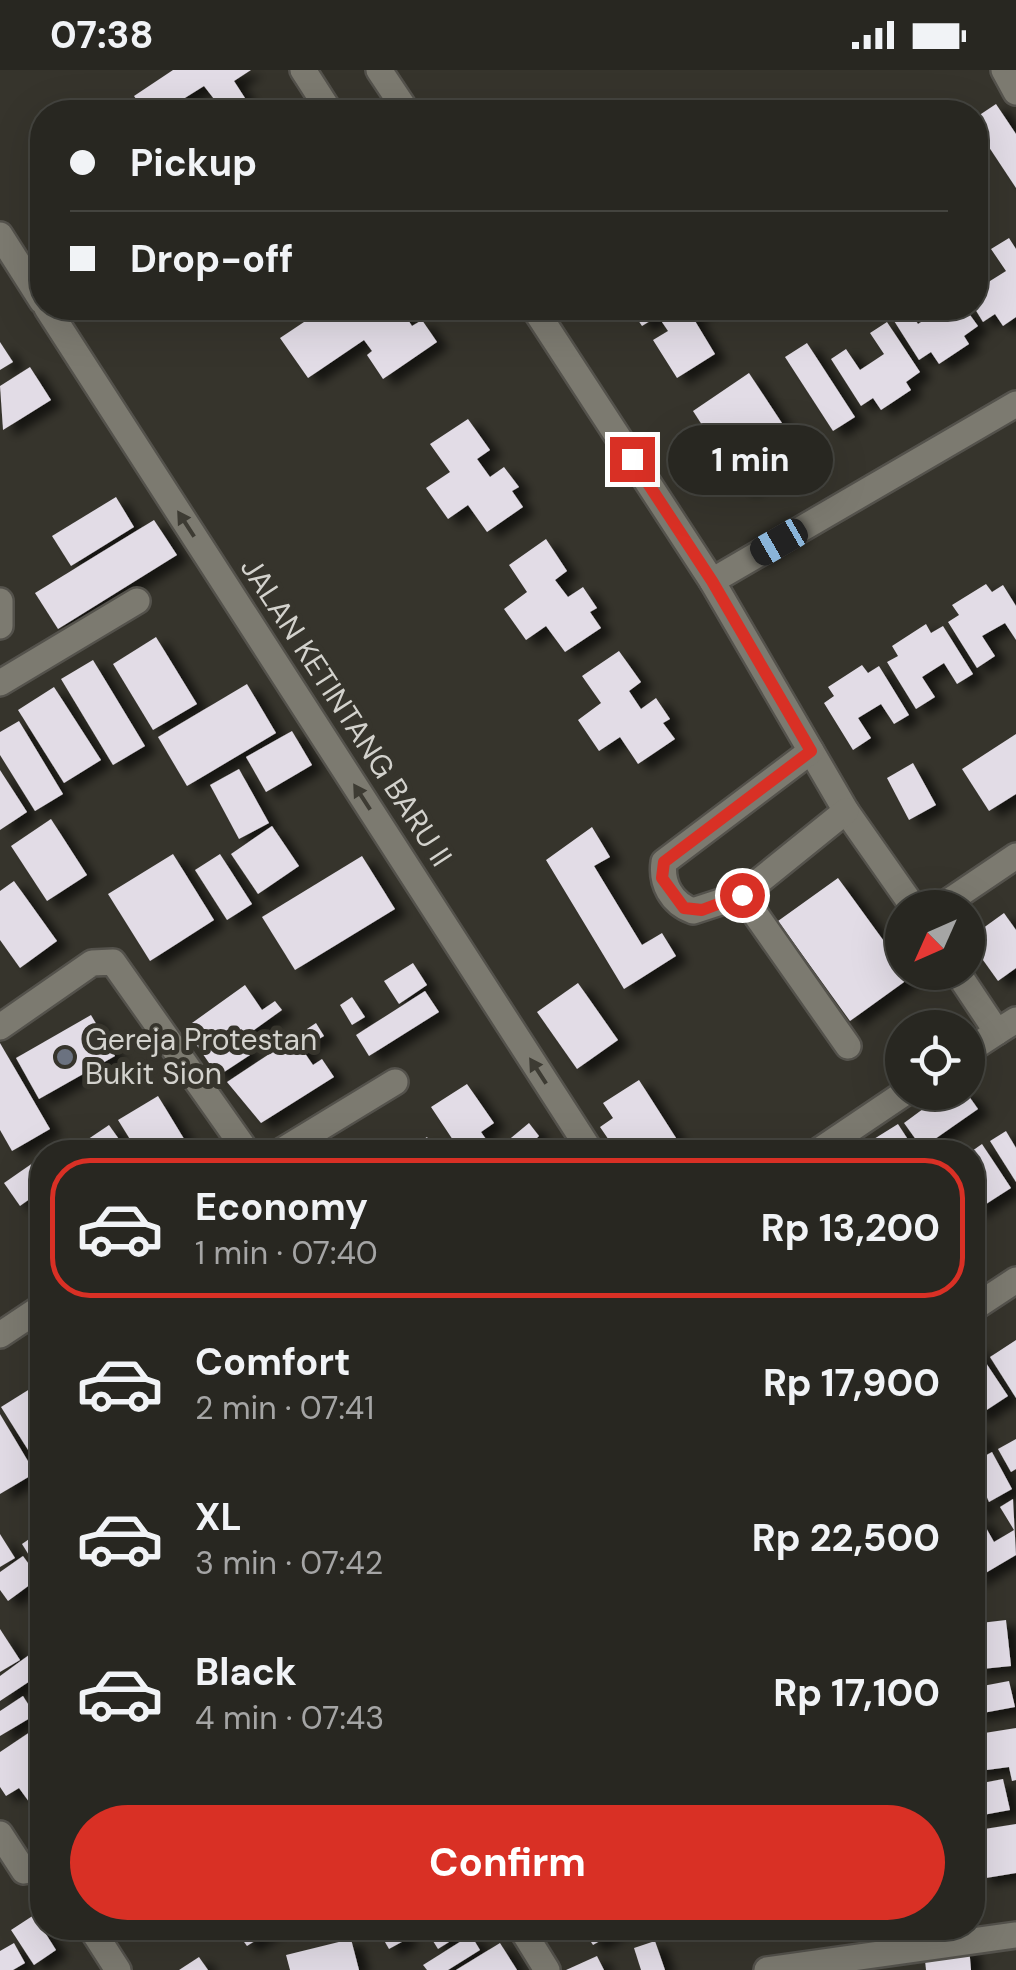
<!DOCTYPE html>
<html lang="en">
<head>
<meta charset="utf-8">
<style>
	:root { --surface:#282721; --page:#34332e; --text:#f1f3f6; --muted:#a5a5a5; --line:#44443f; --accent:#d93025 }
	body { margin:0; font-family:"DM Sans",sans-serif; background:var(--page); color:var(--text); height:100vh; display:flex; flex-direction:column; font-size:38px; white-space:nowrap }
	* { box-sizing:border-box; margin:0 }
	p { font-size:32px; color:var(--muted) }
	.icon { flex:none; width:55px; height:55px; fill:none; stroke:currentColor; stroke-width:2; stroke-linecap:round; stroke-linejoin:round }
	.map { position:relative; flex:1; overflow:hidden }
	.drawer { position:absolute; left:30px; top:1070px; width:955px; height:800px; display:flex; flex-direction:column; background:var(--surface); border-radius:40px; box-shadow:0 10px 40px #0002,0 0 0 2px var(--line) }
	.drawer>* { flex:none }
	.guide { position:absolute; left:30px; top:30px; width:958px; height:220px; border-radius:40px; box-shadow:0 10px 40px #0002,0 0 0 2px var(--line); display:grid; align-content:center; height:220px; padding:0 40px; background:var(--surface) }
	.needle { width:65px; rotate:225deg }
	.controls { position:absolute; left:885px; top:820px; display:grid; gap:20px }
	.controls a { display:grid; place-items:center; width:100px; height:100px; border-radius:50%; background:var(--surface); box-shadow:0 10px 40px #0002,0 0 0 2px var(--line); font-size:50px }
	.end { position:absolute; width:45px; height:45px; margin:-22px; border:12px solid #d93025; background:#fff; box-shadow:0 0 0 5px #fff }
	.from { border-radius:50% }
	.bubble { position:absolute; height:70px; border-radius:35px; background:var(--surface); box-shadow:0 10px 40px #0002,0 0 0 2px var(--line); font-size:32px; font-weight:700; line-height:70px; text-align:center }
	.car { position:absolute; width:30px; height:60px; margin:-30px -15px; border-radius:12px; box-shadow:0 0 8px 2px #0007; background:linear-gradient(#222 24%,#8ab4d8 0 40%,#222 0 76%,#8ab4d8 0 86%,#222 0) }
	.guide b { display:flex; align-items:center; gap:35px; height:95px; font-size:38px }
	.guide b+b { border-top:2px solid var(--line) }
	.guide i { width:25px; height:25px; background:var(--text) }
	ul { padding:18px 0 0; list-style:none }
	li { display:flex; align-items:center; gap:30px; height:140px; margin:0 20px 15px; padding:0 20px; border:5px solid transparent; border-radius:40px }
	li div { flex:1 }
	li b { display:block; font-size:38px }
	li em { font-style:normal; font-weight:700 }
	li.on { border-color:var(--accent) }
	li>.icon { width:90px; height:90px; stroke-width:1.5 }
	.primary-button { display:flex; gap:20px; margin-top:auto; padding:20px 40px }
	.primary-button a { flex:1; height:115px; border-radius:60px; background:var(--accent); color:#fff; font-size:40px; font-weight:700; line-height:115px; text-align:center }
	.status { display:flex; justify-content:space-between; align-items:center; height:70px; padding:0 50px; background:var(--surface); direction:ltr }
	.status svg { height:28px; fill:currentColor }
	.map>svg:first-child { display:block }
	.building { fill:#e2dce6; filter:url(#shadow) }
	.lines { fill:none; stroke-linecap:round; stroke-linejoin:round }
	.minor-casing { stroke:#54524c; stroke-width:30 }
	.minor { stroke:#7c7a70; stroke-width:25 }
	.oneway { fill:#3d3b33 }
	.route { stroke:#d93025; stroke-width:12 }
	.worship-dot { fill:#6b7280; stroke:#36342c; stroke-width:4 }
	.labels { text-anchor:middle; stroke-width:10; stroke-linejoin:round; paint-order:stroke }
	.street-label { font-size:30px; fill:#d3d2cd; stroke:#36342c }
	.poi-label { font-size:30px; fill:#d3d2cd; stroke:#36342c; text-anchor:start }
</style>
</head>
<body>
<div class="status"><b>07:38</b><svg viewBox="0 0 49 12"><path d="M0 12V9h3v3zM5 12V6h3v6zM10 12V3h3v9zM15 12V0h3v12zM26 1h20v11H26zM47 4h2v5h-2z"/></svg></div>
<div class="map">
<svg width="1016" height="1900" viewBox="0 0 1016 1900">
	<defs>
		<filter id="shadow"><feDropShadow dx="11" dy="6" stdDeviation="5" flood-color="#0009"/></filter>
	</defs>
	<rect width="100%" height="100%" fill="#36342c"/>
	<g class="building">
		<path d="M173,0h78l-17,11 20,31h-30l-20,-26 -32,20 4,6h-31l-11,-16z"/>
		<path d="M996,34l20,30v54l-41,-62v-8z"/>
		<path d="M1009,168l7,11v68l-13,9 -8,-12 -12,8 -8,-13v-33l7,10 24,-15 -15,-22z"/>
		<path d="M325,238h53l8,11 15,-10 11,17 10,-6 15,22 -54,37 -16,-24 5,-4 -8,-11 -56,38 -28,-40z"/>
		<path d="M630,238h76l-14,8 23,38 -38,24 -24,-38 15,-9 -10,-15 -16,10z"/>
		<path d="M897,238h10l11,16 25,-16h22l13,18 -14,10 5,8 -30,20 -8,-12 -12,8 -30,-47z"/>
		<path d="M887,252l33,50 -14,10 5,8 -30,20 -8,-12 -12,8 -30,-47 15,-10 14,21 24,-16 -14,-21z"/>
		<path d="M0,272l13,20 -13,8z"/>
		<path d="M807,273l48,74 -22,14 -48,-74z"/>
		<path d="M30,297l21,33 -48,30 -3,-44z"/>
		<path d="M749,303l52,79 -57,38 -51,-79z"/>
		<path d="M468,349l22,31 -13,9 13,18 14,-10 15,20 -7,4 11,16 -36,25 -19,-27 -20,14 -22,-31 24,-16 -20,-28z"/>
		<path d="M116,427l18,30 -63,39 -19,-30z"/>
		<path d="M154,450l23,35 -119,74 -23,-36z"/>
		<path d="M546,469l21,32 -12,9 13,17 15,-10 14,21 -7,4 11,16 -36,24 -19,-26 -20,14 -22,-31 23,-17 -18,-27z"/>
		<path d="M986,514l6,8 11,-7 13,21v34l-11,-17 -23,13 13,20 -18,12 -29,-46 11,-7 -7,-10z"/>
		<path d="M926,554l5,9 12,-7 30,48 -16,10 -13,-21 -22,14 13,20 -19,12 -29,-47 11,-6 -6,-10z"/>
		<path d="M156,567l41,67 -44,26 -40,-66z"/>
		<path d="M619,581l22,31 -12,9 12,18 15,-11 14,21 -7,4 12,16 -37,25 -18,-27 -21,14 -21,-31 23,-17 -19,-27z"/>
		<path d="M93,590l52,86 -32,19 -52,-86z"/>
		<path d="M862,595l6,8 11,-7 30,49 -15,9 -13,-20 -23,14 13,20 -18,12 -29,-47 10,-7 -6,-9z"/>
		<path d="M247,614l29,49 -89,53 -29,-49z"/>
		<path d="M54,617l47,73 -37,23 -46,-73z"/>
		<path d="M19,651l44,73 -28,17 -35,-56v-23z"/>
		<path d="M292,661l20,34 -46,27 -20,-35z"/>
		<path d="M1016,664v60l-27,17 -27,-42z"/>
		<path d="M913,693l23,42 -27,15 -22,-42z"/>
		<path d="M239,699l30,54 -30,16 -29,-54z"/>
		<path d="M0,700l27,42 -27,18z"/>
		<path d="M51,749l36,56 -40,26 -36,-55z"/>
		<path d="M272,756l27,40 -41,28 -27,-40z"/>
		<path d="M592,757l18,30 -16,9 48,79 20,-12 14,23 -52,33 -78,-129z"/>
		<path d="M173,784l41,66 -64,41 -42,-67z"/>
		<path d="M220,784l32,50 -25,16 -32,-50z"/>
		<path d="M362,786l33,53 -100,61 -33,-53z"/>
		<path d="M838,808l64,88v6l9,5 -61,44 -72,-100z"/>
		<path d="M14,811l43,60 -37,27 -20,-28v-49z"/>
		<path d="M1004,843l12,17v38l-18,13 -30,-42z"/>
		<path d="M413,893l14,22 -28,19 -15,-23z"/>
		<path d="M578,913l40,57 -41,29 -40,-57z"/>
		<path d="M245,915l17,25 13,-9 7,9 -42,30 10,15 -32,21 -33,-48z"/>
		<path d="M425,921l14,21 -70,44 -13,-21z"/>
		<path d="M352,927l13,20 -13,8 -12,-20z"/>
		<path d="M91,945l24,41 -76,43 -23,-41z"/>
		<path d="M316,953l8,13 -22,13 11,16 9,-6 12,18 -73,46 -34,-41z"/>
		<path d="M0,973l50,86 -38,22 -12,-21z"/>
		<path d="M639,1010l46,72h-51l-9,-14 -12,8 -13,-19 13,-9 -10,-15z"/>
		<path d="M467,1014l27,39 -13,9 7,10 -17,10h-10l-30,-45z"/>
		<path d="M946,1022h20l12,17 -56,39 -18,-25z"/>
		<path d="M158,1026l34,56h-54l-20,-32z"/>
		<path d="M529,1053l10,13 -16,16h-29z"/>
		<path d="M898,1054l18,28h-63z"/>
		<path d="M109,1055l19,27h-59z"/>
		<path d="M1006,1061l10,17v34l-26,-41z"/>
		<path d="M427,1067l10,15h-33z"/>
		<path d="M982,1074l29,44 -39,25v-62z"/>
		<path d="M40,1088l2,32 -22,16 -16,-23z"/>
		<path d="M1016,1270v58l-26,-41z"/>
		<path d="M972,1272l36,54 -32,21 -4,-6z"/>
		<path d="M42,1290v26l-12,-18z"/>
		<path d="M33,1317l9,15v70l-41,-65z"/>
		<path d="M0,1344l35,59 -35,21z"/>
		<path d="M972,1353l14,21 -14,9z"/>
		<path d="M1016,1369v30l-5,3 -13,-23z"/>
		<path d="M992,1382l20,37 -23,13 -17,-39z"/>
		<path d="M972,1413l14,22 -14,9z"/>
		<path d="M1013,1429l3,56 -44,26v-59l8,-5 14,25 20,-12 -14,-23z"/>
		<path d="M42,1460v46l-20,-32z"/>
		<path d="M0,1464l15,24 -15,9z"/>
		<path d="M23,1486l16,22 -31,23 -8,-11v-18z"/>
		<path d="M1006,1550l5,46 -39,4v-46z"/>
		<path d="M0,1559l20,31 -20,12z"/>
		<path d="M29,1585l13,18 -42,28v-25z"/>
		<path d="M1009,1611l6,26 -43,8v-27z"/>
		<path d="M23,1626l12,19 -35,21v-25z"/>
		<path d="M36,1658l6,10v60l-10,8 -13,-18 -13,8 -6,-9v-35z"/>
		<path d="M1016,1658v52l-4,1 -3,-14 -37,5v-37z"/>
		<path d="M1003,1709l7,31 -38,7v-32z"/>
		<path d="M1016,1754v49l-36,6 -8,-48z"/>
		<path d="M34,1845l22,35 -22,15 -23,-35z"/>
		<path d="M234,1858h36l2,2 -25,16z"/>
		<path d="M377,1858h24l6,11 -18,10z"/>
		<path d="M436,1858h35l-33,21 -10,-16z"/>
		<path d="M582,1858h40l-29,17z"/>
		<path d="M471,1865l9,15 -32,20h-21l-4,-5z"/>
		<path d="M351,1869l8,31h-69l-4,-15z"/>
		<path d="M655,1871l10,29h-24l-7,-22z"/>
		<path d="M14,1873l11,20 -12,7h-13v-19z"/>
		<path d="M500,1873l17,27h-61z"/>
		<path d="M969,1877l2,23h-45l-2,-19z"/>
		<path d="M597,1886l7,14h-38z"/>
		<path d="M199,1887l9,13h-29z"/>
	</g>
	<g class="lines">
		<defs>
			<g id="minor">
				<path d="M303,0l27,42"/>
				<path d="M379,0l28,42"/>
				<path d="M1004,0l12,22"/>
				<path d="M0,165l42,66"/>
				<path d="M47,238l544,844"/>
				<path d="M534,238l178,273 134,230 68,97"/>
				<path d="M712,511l304,-177"/>
				<path d="M0,531v25"/>
				<path d="M0,613l137,-82"/>
				<path d="M811,681l-147,111c-3,21 7,41 29,49l49,-16 104,-84"/>
				<path d="M742,825l106,151"/>
				<path d="M939,838l77,-52"/>
				<path d="M957,902l40,60 19,-12"/>
				<path d="M0,957l92,-64 21,-1 134,190"/>
				<path d="M968,981l29,-19"/>
				<path d="M280,1082l115,-70"/>
				<path d="M817,1082l89,-60"/>
				<path d="M972,1239l44,-29"/>
				<path d="M0,1265l42,-28"/>
				<path d="M0,1764l24,37"/>
				<path d="M91,1858l27,42"/>
				<path d="M521,1858l26,42"/>
				<path d="M767,1900l249,-35"/>
			</g>
		</defs>
		<use href="#minor" class="minor-casing"/>
		<use href="#minor" class="minor"/>
	</g>
	<defs><path id="oneway-solid" d="M-6-.8H1V-3.2L6.5 0L1 3.2V.8H-6Z" transform="scale(2.5)"/></defs>
	<g class="oneway">
		<use href="#oneway-solid" transform="translate(186 454) rotate(-123)"/>
		<use href="#oneway-solid" transform="translate(362 727) rotate(-123)"/>
		<use href="#oneway-solid" transform="translate(538 1001) rotate(-123)"/>
	</g>
	<g class="lines">
		<path class="route" d="M632,389l80,122 99,170 -147,111 -2,16 22,30 18,2 40,-15"/>
	</g>
	<circle class="worship-dot" cx="65" cy="987" r="10"/>
	<g class="labels">
		<g class="street-label">
			<text transform="translate(346 642) rotate(57)" y="10">JALAN KETINTANG BARU II</text>
		</g>
		<g class="poi-label">
			<text x="85" y="980">Gereja Protestan<tspan x="85" dy="34">Bukit Sion</tspan></text>
		</g>
	</g>
</svg>
<div class="controls">
<a><svg class="needle" viewBox="-14 -14 28 28"><path d="M0-13l5 13h-10z" fill="#e53935"/><path d="M0 13l5-13h-10z" fill="#a5a5a5"/></svg></a>
<a><svg class="icon" aria-label="locate" viewBox="0 0 24 24"><circle cx="12" cy="12" r="6"/><path d="M12 2v4M12 18v4M2 12h4M18 12h4"/></svg></a>
</div>
<i class="end from" style="left:742px;top:825px"></i>
<i class="end" style="left:632px;top:389px"></i>
<div class="bubble" style="left:668px;top:355px;width:165px">1 min</div>
<i class="car" style="left:779px;top:472px;rotate:240deg"></i>
<div class="guide">
<b><i class="from"></i>Pickup</b>
<b><i></i>Drop-off</b>
</div>
<section class="drawer">
<ul>
<li class="on"><svg class="icon" aria-label="car" viewBox="0 0 24 24"><path d="M5 17H2v-5l4-1 3-4h7l3 4 3 1v5h-3M9 17h6M6 11h13"/><circle cx="7" cy="17" r="2"/><circle cx="17" cy="17" r="2"/></svg><div><b>Economy</b><p>1 min · 07:40</p></div><em>Rp 13,200</em></li>
<li><svg class="icon" aria-label="car" viewBox="0 0 24 24"><path d="M5 17H2v-5l4-1 3-4h7l3 4 3 1v5h-3M9 17h6M6 11h13"/><circle cx="7" cy="17" r="2"/><circle cx="17" cy="17" r="2"/></svg><div><b>Comfort</b><p>2 min · 07:41</p></div><em>Rp 17,900</em></li>
<li><svg class="icon" aria-label="car" viewBox="0 0 24 24"><path d="M5 17H2v-5l4-1 3-4h7l3 4 3 1v5h-3M9 17h6M6 11h13"/><circle cx="7" cy="17" r="2"/><circle cx="17" cy="17" r="2"/></svg><div><b>XL</b><p>3 min · 07:42</p></div><em>Rp 22,500</em></li>
<li><svg class="icon" aria-label="car" viewBox="0 0 24 24"><path d="M5 17H2v-5l4-1 3-4h7l3 4 3 1v5h-3M9 17h6M6 11h13"/><circle cx="7" cy="17" r="2"/><circle cx="17" cy="17" r="2"/></svg><div><b>Black</b><p>4 min · 07:43</p></div><em>Rp 17,100</em></li>
</ul>
<div class="primary-button"><a>Confirm</a></div>
</section>
</div>
</body>
</html>
